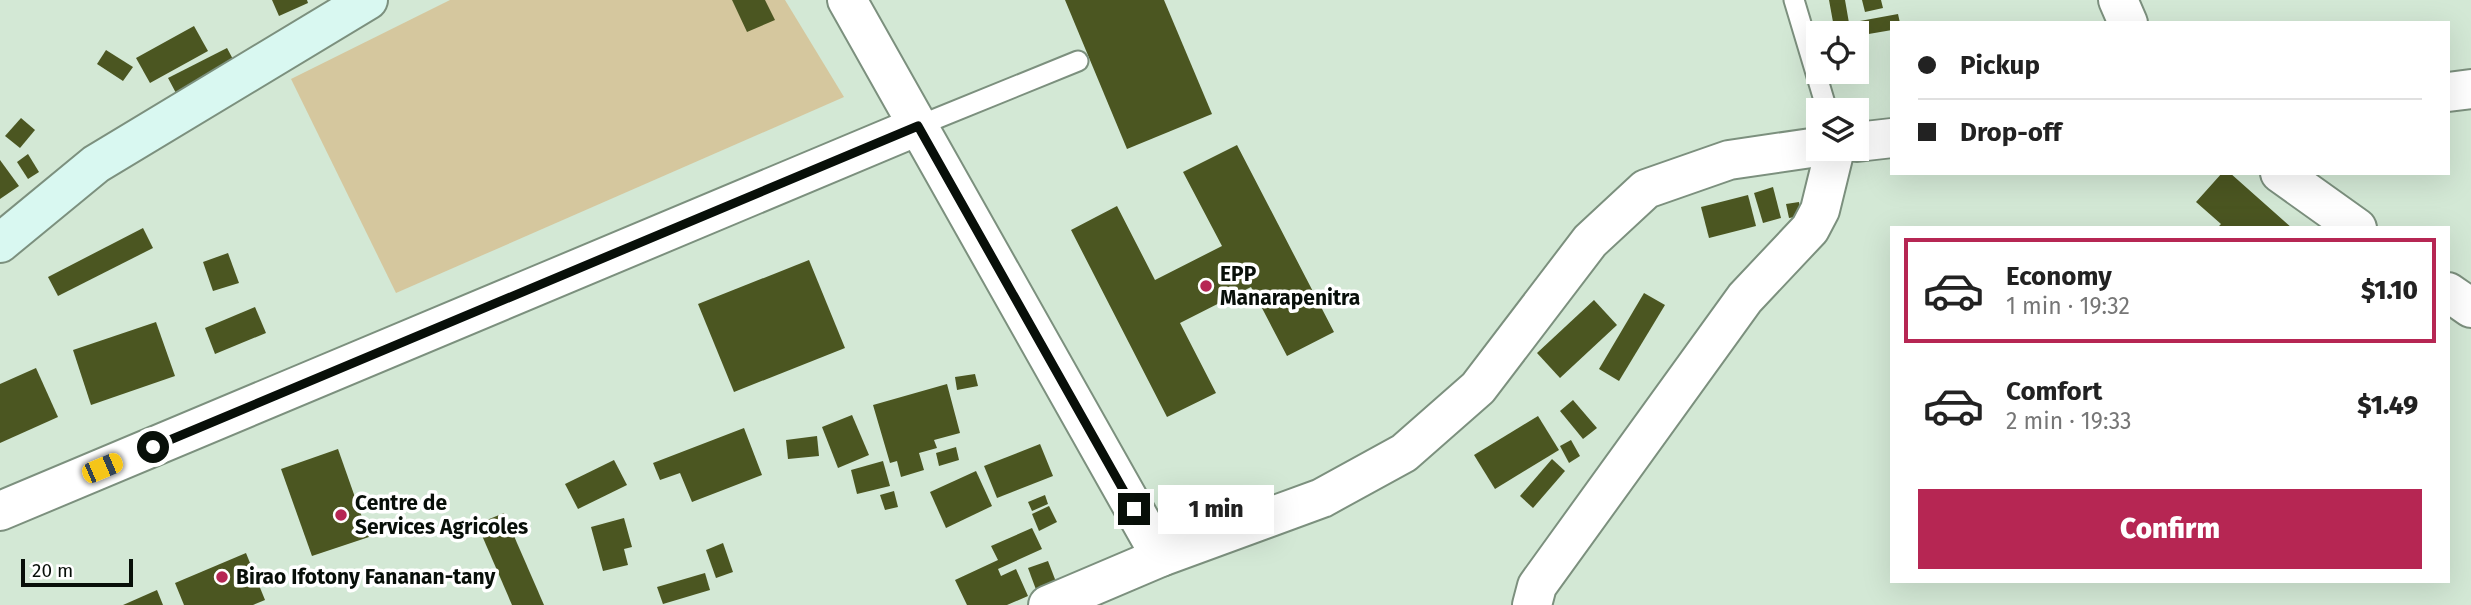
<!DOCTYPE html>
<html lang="en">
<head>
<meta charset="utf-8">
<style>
	:root { --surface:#fff; --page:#f2f2f2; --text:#222; --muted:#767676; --line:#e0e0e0; --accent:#b62653 }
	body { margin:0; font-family:"Fira Sans",sans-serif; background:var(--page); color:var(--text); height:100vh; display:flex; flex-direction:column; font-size:26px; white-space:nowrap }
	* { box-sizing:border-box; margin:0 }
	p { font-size:23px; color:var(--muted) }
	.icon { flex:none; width:38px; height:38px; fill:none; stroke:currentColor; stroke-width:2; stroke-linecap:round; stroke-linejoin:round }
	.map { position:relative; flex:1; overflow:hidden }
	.side { position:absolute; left:1890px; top:226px; width:560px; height:357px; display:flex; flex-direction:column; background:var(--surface); border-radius:0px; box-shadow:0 7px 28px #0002 }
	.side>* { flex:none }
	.hud { position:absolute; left:1890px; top:21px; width:560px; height:154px; border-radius:0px; box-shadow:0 7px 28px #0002; display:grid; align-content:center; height:154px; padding:0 28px; background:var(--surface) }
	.tools { position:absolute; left:1806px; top:21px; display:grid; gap:14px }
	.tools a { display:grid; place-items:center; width:63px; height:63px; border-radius:0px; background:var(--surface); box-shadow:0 7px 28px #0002; font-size:35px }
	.scale { position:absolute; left:21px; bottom:18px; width:112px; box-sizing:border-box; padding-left:7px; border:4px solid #080f09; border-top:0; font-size:19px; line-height:24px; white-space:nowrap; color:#080f09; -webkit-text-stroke:5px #fff; paint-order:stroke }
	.end { position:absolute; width:32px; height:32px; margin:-16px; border:9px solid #080f09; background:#fff; box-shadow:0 0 0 4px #fff }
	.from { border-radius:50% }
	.bubble { position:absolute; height:49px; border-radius:0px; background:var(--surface); box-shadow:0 7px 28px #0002; font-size:23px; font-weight:800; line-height:49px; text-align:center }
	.car { position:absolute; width:21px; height:42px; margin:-21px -10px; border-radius:9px; box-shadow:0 0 5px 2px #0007; background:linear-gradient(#f5c518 24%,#345 0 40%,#f5c518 0 76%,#345 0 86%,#f5c518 0) }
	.hud b { display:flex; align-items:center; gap:24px; height:66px; font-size:26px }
	.hud b+b { border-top:2px solid var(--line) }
	.hud i { width:18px; height:18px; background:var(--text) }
	ul { padding:12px 0 0; list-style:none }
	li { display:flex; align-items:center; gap:21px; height:105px; margin:0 14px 10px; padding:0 14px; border:4px solid transparent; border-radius:0px }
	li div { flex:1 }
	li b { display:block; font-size:26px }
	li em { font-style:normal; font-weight:800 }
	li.on { border-color:var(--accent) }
	li>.icon { width:63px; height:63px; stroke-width:1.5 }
	.cta { display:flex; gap:14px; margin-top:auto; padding:14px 28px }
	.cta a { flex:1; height:80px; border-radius:0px; background:var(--accent); color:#fff; font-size:28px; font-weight:800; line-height:80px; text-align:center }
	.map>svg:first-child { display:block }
	.green { fill:#d5c79e }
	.building { fill:#4b5621 }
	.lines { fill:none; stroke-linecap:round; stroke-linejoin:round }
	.service-casing { stroke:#7c907e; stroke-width:23 }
	.minor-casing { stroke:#7c907e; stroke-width:42 }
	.secondary-casing { stroke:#7c907e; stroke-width:42 }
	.service { stroke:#fff; stroke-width:19 }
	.minor { stroke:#fff; stroke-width:38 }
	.secondary { stroke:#d9f8f1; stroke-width:38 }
	.route { stroke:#080f09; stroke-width:9 }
	.poi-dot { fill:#b62653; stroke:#fff; stroke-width:2.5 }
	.labels { text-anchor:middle; stroke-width:7; stroke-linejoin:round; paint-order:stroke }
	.poi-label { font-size:21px; font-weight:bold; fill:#080f09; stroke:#fff; text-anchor:start }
</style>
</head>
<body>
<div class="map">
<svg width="2471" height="605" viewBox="0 0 2471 605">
	<rect width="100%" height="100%" fill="#d3e8d5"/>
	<path class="green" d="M450,0h335l59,97 -448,196 -105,-214z"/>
	<g class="building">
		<path d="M272,0h35l1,3 -29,13z"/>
		<path d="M732,0h33l10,20 -28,12z"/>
		<path d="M1065,0h99l48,114 -85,35z"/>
		<path d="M1829,0h16l4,23 49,-9 2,9h-8v7l-35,6v-3h-22z"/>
		<path d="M1862,0h19l2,8 -18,4z"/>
		<path d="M194,26l14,25 -58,32 -14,-25z"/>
		<path d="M227,48l8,15 -59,30 -8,-15z"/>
		<path d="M106,50l27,17 -10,14 -26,-17z"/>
		<path d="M21,118l14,12 -15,18 -15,-12z"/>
		<path d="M1237,145l97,187 -47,24 -36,-69 -71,36 36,70 -49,24 -96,-187 46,-24 38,74 67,-34 -39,-74z"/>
		<path d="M28,154l11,18 -11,7 -11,-17z"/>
		<path d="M0,160l19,26 -19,13z"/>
		<path d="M2222,173h8l62,55h-75l4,-4 -25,-22z"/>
		<path d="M1773,187l8,31 -18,5 -9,-30z"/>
		<path d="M1748,195l8,31 -47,12 -8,-31z"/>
		<path d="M1799,202l2,14 -12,2 -3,-14z"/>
		<path d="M143,228l10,20 -95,48 -10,-19z"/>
		<path d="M228,253l11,30 -26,8 -10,-29z"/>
		<path d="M809,260l36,88 -111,44 -36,-88z"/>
		<path d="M1644,293l21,12 -46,76 -20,-12z"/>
		<path d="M1594,300l23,25 -57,53 -23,-25z"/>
		<path d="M255,307l11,26 -51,21 -10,-26z"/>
		<path d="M156,322l19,54 -84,29 -18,-55z"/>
		<path d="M36,368l22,49 -58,26v-59z"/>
		<path d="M975,374l3,12 -21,4 -2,-13z"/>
		<path d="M947,384l13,49 -26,7 3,8 -18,5 5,17 -23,7 -4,-16 -7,2 -17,-58z"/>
		<path d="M1573,400l24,28 -14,11 -23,-28z"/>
		<path d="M852,415l17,40 -31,13 -16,-41z"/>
		<path d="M1538,416l21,34 -64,39 -21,-34z"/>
		<path d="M744,428l18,47 -70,27 -12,-29 -20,7 -7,-17z"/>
		<path d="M817,436l2,20 -31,3 -2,-19z"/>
		<path d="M1571,440l9,16 -11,7 -9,-17z"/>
		<path d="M1040,444l13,32 -56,22 -13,-32z"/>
		<path d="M956,447l3,13 -20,6 -3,-13z"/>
		<path d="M338,449l31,88 -57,19 -31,-87z"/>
		<path d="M1552,459l13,12 -32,37 -13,-12z"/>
		<path d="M614,460l13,25 -49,24 -13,-25z"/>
		<path d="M883,461l7,25 -33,8 -6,-24z"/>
		<path d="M976,471l16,35 -46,22 -16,-36z"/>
		<path d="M894,491l4,16 -13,3 -5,-15z"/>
		<path d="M1045,495l3,9 -16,7 -4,-9z"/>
		<path d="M1049,506l8,16 -18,9 -7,-17z"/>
		<path d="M504,513l40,92h-32l-35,-81z"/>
		<path d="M624,518l8,29 -8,2 4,16 -25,6 -12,-44z"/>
		<path d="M1032,528l10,21 -44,20 3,7 15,-7 12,27 -21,9h-40l-12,-25 43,-20 -7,-14z"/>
		<path d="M723,543l10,29 -17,6 -10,-28z"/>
		<path d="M246,553l19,47 -12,5h-69l-9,-22z"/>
		<path d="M1048,561l10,26 -20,8 -10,-27z"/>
		<path d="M705,573l5,17 -47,14 -6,-17z"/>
		<path d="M157,590l6,15h-40z"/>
	</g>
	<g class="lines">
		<defs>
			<g id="service">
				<path d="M1794,0l33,110"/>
				<path d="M918,126l160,-65"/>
			</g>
			<g id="minor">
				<path d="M847,0l314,557"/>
				<path d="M2118,0l10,23"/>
				<path d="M2448,92l23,-3"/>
				<path d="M1857,142l35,-4"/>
				<path d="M2280,173l77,55"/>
				<path d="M2448,292l23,16"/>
				<path d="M0,511l918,-385"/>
				<path d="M1048,605l113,-48 161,-59 82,-45 74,-65 112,-147 56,-52 83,-29 89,-13"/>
				<path d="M1532,605l5,-19 208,-288 65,-69 10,-19 15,-61"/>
			</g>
			<path id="secondary" d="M0,243l96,-79 272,-164"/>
		</defs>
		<use href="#service" class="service-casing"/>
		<use href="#minor" class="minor-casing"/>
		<use href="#secondary" class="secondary-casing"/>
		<use href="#service" class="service"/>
		<use href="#minor" class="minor"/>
		<use href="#secondary" class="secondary"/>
	</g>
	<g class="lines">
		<path class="route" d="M153,447l765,-321 216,383"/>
	</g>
	<g class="poi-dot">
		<circle cx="1206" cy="286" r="7"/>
		<circle cx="341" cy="515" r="7"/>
		<circle cx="222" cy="577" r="7"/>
	</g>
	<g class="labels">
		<g class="poi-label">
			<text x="1220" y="281">EPP<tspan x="1220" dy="24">Manarapenitra</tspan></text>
			<text x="355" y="510">Centre de<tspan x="355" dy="24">Services Agricoles</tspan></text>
			<text x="236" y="584">Birao Ifotony Fananan-tany</text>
		</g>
	</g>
</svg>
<div class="tools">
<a><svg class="icon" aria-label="locate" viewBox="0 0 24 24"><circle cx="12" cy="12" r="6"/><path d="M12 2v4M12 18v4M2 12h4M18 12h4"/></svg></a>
<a><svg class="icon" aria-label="layers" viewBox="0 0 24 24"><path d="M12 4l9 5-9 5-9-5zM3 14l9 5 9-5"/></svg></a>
</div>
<div class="scale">20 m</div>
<i class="end from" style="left:153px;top:447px"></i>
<i class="end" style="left:1134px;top:509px"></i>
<div class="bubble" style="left:1158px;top:485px;width:116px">1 min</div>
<i class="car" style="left:102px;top:468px;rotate:67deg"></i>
<div class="hud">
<b><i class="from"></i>Pickup</b>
<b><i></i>Drop-off</b>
</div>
<section class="side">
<ul>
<li class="on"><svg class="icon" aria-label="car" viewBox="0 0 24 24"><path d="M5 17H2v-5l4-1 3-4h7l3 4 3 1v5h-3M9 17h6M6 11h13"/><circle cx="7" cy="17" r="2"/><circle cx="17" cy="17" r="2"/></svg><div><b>Economy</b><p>1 min · 19:32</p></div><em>$1.10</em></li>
<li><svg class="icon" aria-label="car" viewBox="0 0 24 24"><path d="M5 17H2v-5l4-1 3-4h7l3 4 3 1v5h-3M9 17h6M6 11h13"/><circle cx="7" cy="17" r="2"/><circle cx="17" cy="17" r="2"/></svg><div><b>Comfort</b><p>2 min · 19:33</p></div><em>$1.49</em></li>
</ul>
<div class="cta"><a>Confirm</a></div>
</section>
</div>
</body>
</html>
